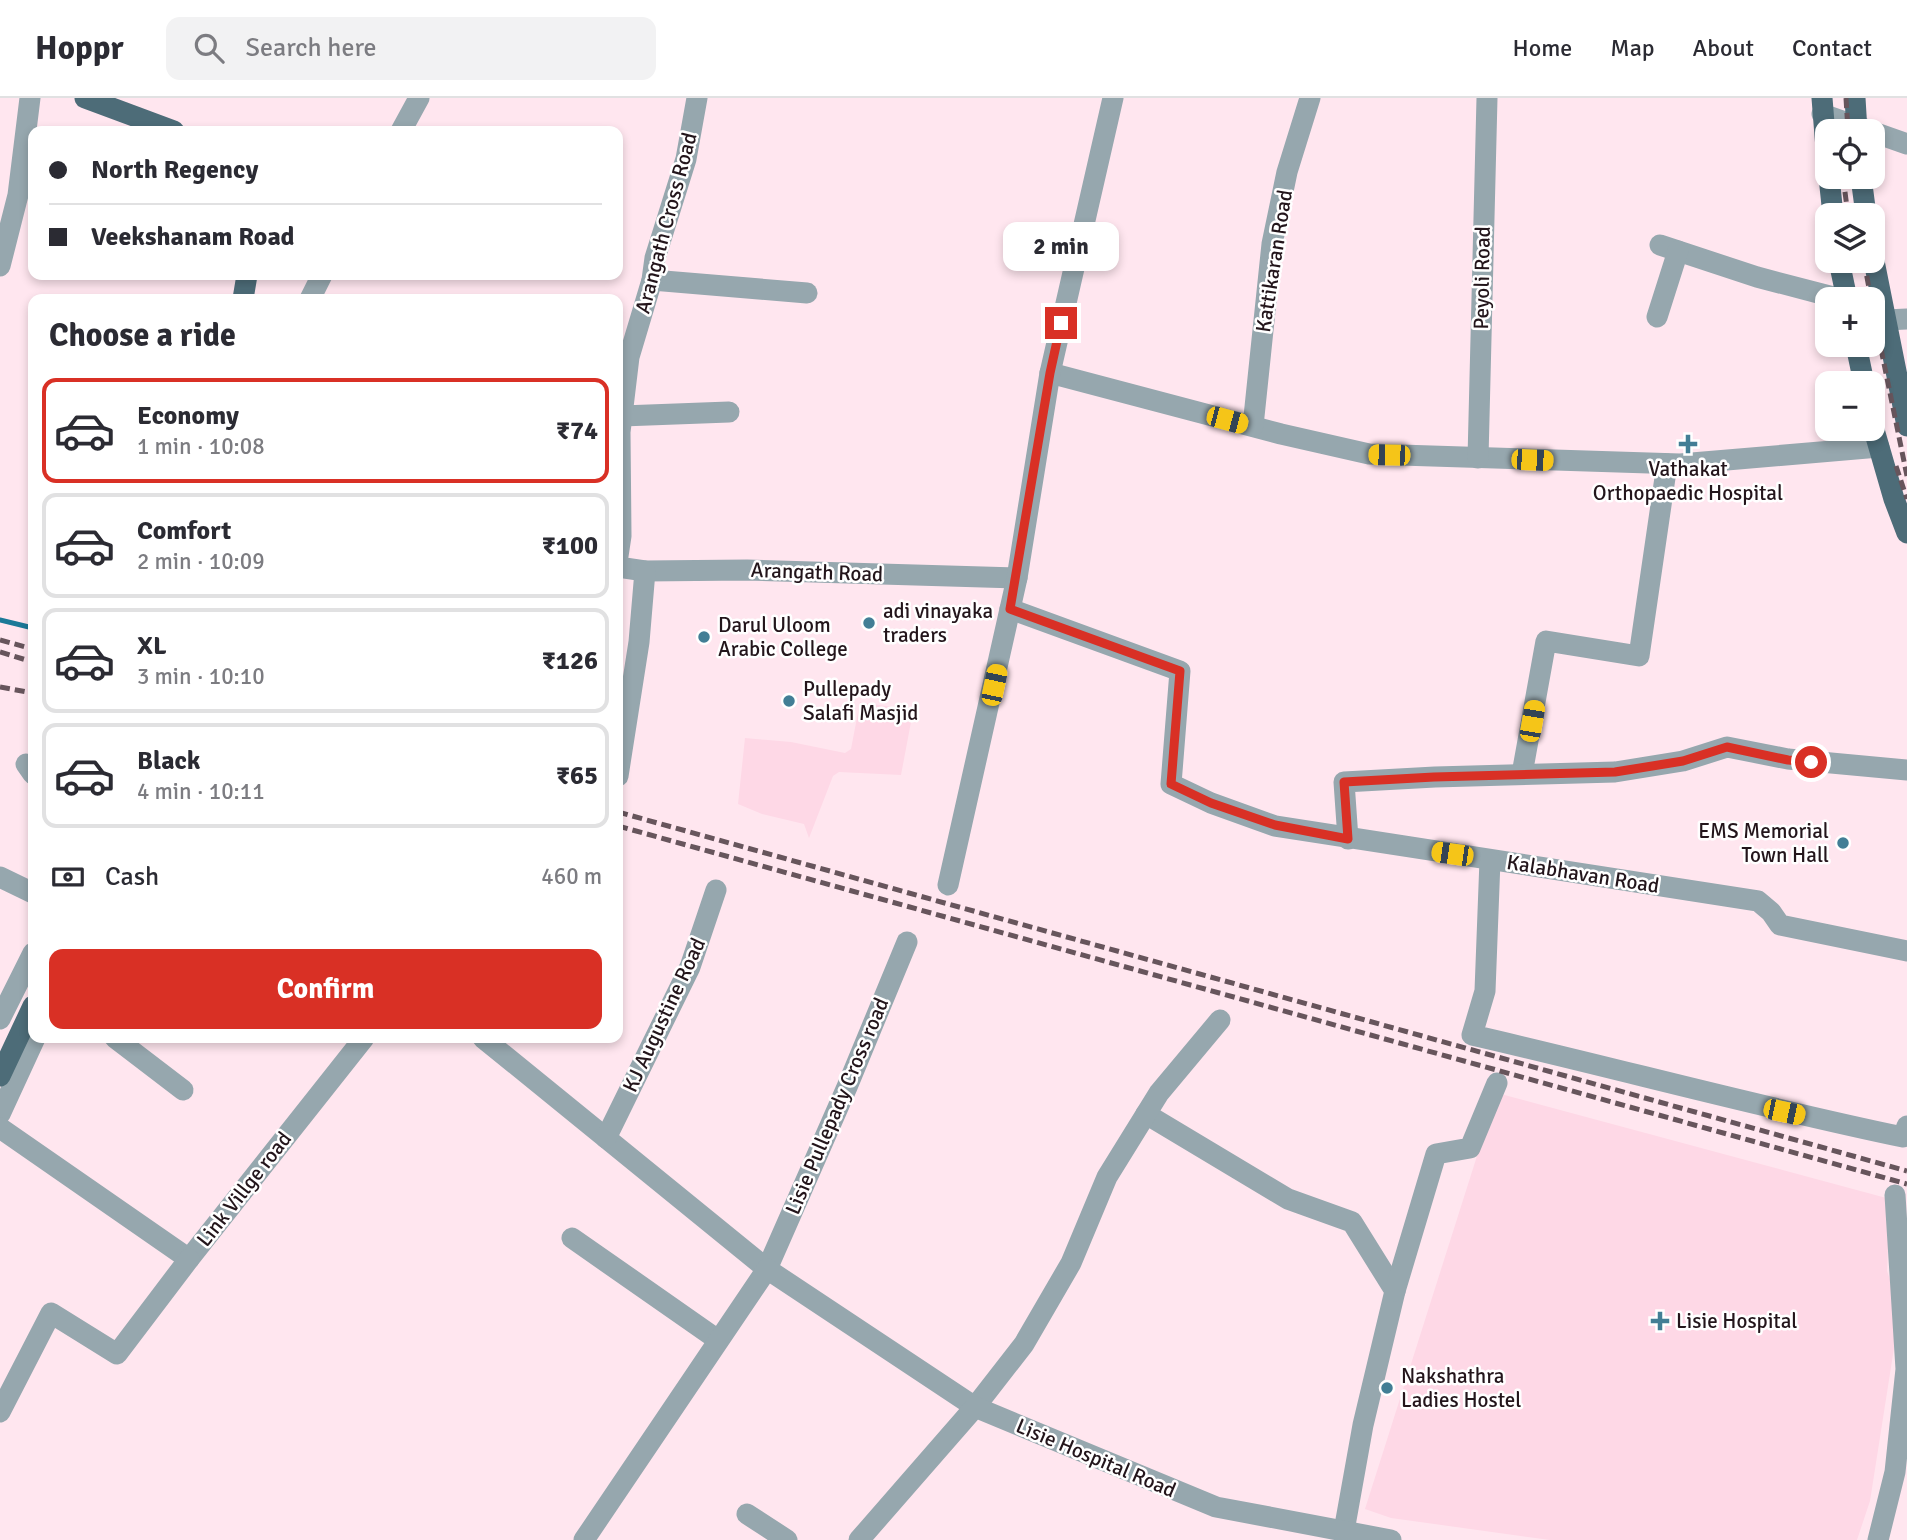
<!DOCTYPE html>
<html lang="en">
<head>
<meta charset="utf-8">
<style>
	:root { --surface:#fff; --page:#f2f2f3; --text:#2b2b33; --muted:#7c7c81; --line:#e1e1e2; --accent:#d93025 }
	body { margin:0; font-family:Signika,sans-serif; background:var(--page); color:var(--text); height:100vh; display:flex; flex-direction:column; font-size:26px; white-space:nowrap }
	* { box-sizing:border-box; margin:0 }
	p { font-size:23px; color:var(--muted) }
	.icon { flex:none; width:38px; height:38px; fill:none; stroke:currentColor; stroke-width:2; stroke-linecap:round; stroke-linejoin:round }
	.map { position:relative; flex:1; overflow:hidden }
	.drawer { position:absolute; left:28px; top:196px; width:595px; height:749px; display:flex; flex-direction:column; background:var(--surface); border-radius:14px; box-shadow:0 4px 10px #0003 }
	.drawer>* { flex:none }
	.hud { position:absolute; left:28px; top:28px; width:595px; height:154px; border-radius:14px; box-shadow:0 4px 10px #0003; display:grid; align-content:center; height:154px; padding:0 21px; background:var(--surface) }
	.buttons { position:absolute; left:1815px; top:21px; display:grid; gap:14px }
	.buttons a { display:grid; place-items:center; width:70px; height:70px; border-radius:14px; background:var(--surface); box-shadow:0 4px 10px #0003; font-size:35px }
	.end { position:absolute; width:32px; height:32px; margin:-16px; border:9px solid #d93025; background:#fff; box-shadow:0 0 0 4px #fff }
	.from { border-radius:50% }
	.bubble { position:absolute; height:49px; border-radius:14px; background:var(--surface); box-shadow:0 4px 10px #0003; font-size:23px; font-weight:700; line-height:49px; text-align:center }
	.car { position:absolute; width:21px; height:42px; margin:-21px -10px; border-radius:9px; box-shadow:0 0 5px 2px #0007; background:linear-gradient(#f5c518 24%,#345 0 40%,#f5c518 0 76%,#345 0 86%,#f5c518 0) }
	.hud b { display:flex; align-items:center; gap:24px; height:66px; font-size:26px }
	.hud b+b { border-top:2px solid var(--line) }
	.hud i { width:18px; height:18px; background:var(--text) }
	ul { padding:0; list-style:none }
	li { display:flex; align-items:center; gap:21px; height:105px; margin:0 14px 10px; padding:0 7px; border:4px solid var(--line); border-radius:14px }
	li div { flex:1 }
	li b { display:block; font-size:26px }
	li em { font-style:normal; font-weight:700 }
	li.active { border-color:var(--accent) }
	li>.icon { width:63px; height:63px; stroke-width:1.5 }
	h2 { padding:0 21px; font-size:32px; line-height:84px }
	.pay { display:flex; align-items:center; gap:18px; height:77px; padding:0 21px; font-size:26px }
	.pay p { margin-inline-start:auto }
	.action { display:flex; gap:14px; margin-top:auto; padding:14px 21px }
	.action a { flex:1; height:80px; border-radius:14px; background:var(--accent); color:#fff; font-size:28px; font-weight:700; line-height:80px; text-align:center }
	header { display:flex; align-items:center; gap:42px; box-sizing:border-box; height:98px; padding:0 35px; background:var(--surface); border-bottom:2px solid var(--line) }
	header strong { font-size:33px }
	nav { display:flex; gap:38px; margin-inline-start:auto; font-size:24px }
	.search { width:490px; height:63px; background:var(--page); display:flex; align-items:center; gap:18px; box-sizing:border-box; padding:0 24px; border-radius:14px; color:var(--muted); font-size:26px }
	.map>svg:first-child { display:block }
	.built { fill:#fed8e6 }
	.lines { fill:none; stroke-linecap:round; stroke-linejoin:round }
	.stream { stroke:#1b7998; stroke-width:5 }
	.minor { stroke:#96a7ae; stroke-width:21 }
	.major { stroke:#4d6c78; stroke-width:21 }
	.rail { stroke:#67555c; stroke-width:5; stroke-dasharray:10 5; stroke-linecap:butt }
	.route { stroke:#d93025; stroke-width:9 }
	.poi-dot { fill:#427e95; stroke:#fff; stroke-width:2.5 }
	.labels { text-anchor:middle; stroke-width:5; stroke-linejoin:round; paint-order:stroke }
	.street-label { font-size:21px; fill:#23151b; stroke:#fff }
	.poi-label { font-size:21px; fill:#23151b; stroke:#fff; text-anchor:start }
</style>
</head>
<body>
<header>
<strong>Hoppr</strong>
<div class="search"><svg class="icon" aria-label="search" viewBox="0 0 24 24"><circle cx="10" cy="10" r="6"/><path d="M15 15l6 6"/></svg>Search here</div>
<nav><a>Home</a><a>Map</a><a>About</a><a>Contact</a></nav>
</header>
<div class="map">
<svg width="1907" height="1442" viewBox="0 0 1907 1442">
	<rect width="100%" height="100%" fill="#ffe6ef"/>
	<g class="built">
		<path d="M860,604l32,5 1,9 18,6 -10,53 -62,-3 -6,4 -24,62 -5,-14 -42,-10 -24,-10 7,-66 46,4 54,11 6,-4z"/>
		<path d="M1497,995l393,106 -3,72 8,23 -1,54 -24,153 -13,39h-307l-159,-22 -26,-9z"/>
	</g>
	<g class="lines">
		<path class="stream" d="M0,522l33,8"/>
		<g class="minor">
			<path d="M1822,16l85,30"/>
			<path d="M401,33l18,-33"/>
			<path d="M1660,147l97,32 84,22"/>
			<path d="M0,168l18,-71 12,-97"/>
			<path d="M652,182l155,13"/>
			<path d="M310,201l12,-24"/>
			<path d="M1657,219l21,-66"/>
			<path d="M1886,222l21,-1"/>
			<path d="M1050,275l231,61 88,20 311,10 199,-17"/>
			<path d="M622,318l107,-4"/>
			<path d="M1253,328l19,-182 15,-72 23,-74"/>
			<path d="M1478,360l9,-360"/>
			<path d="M618,458l3,-20 -1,-104 9,-75 23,-77 3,-22 31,-99 11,-61"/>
			<path d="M618,469l27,4 102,-1 270,8"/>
			<path d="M1010,511l170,62 -9,113 40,19 64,23 483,75 13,11 9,13 127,26"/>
			<path d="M26,666l7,10"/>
			<path d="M1522,676l24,-133 93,15 28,-192"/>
			<path d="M618,678l21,-134 6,-71"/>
			<path d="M1348,741l-4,-57 91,-5 180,-5 68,-11 44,-14 61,12 119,11"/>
			<path d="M1490,762l-5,131 -13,44c144,33 286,72 431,102l4,-11"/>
			<path d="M0,779l33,16"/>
			<path d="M948,787l69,-307 33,-205 63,-275"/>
			<path d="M0,921l33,-66"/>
			<path d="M115,940l68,52"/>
			<path d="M483,940l284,231 80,-182 60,-145"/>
			<path d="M0,1016l35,-76"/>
			<path d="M1146,1016l142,85 64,23 43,69 -32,134 -19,106"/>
			<path d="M0,1030l189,131 175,-221"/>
			<path d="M606,1040l84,-171 26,-77"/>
			<path d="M572,1140l146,102"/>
			<path d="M1395,1193l41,-137 34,-6 27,-65"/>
			<path d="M0,1314l51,-99 66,41 72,-95"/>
			<path d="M747,1416l40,26"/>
			<path d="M584,1442l183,-271 208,138 49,-63 47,-81 36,-86 52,-84 61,-73"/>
			<path d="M859,1442l116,-133 241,100 175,33"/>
			<path d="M1878,1442l17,-68 11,-103 -11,-174"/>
		</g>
		<g class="major">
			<path d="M85,0l89,33"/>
			<path d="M1822,0l5,63"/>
			<path d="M1855,0l2,33"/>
			<path d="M1829,79l4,38"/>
			<path d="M1861,79l5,38"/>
			<path d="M1872,153l35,175"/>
			<path d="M1839,163l8,38"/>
			<path d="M243,201l4,-24"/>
			<path d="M1856,247l8,38"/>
			<path d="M1872,325l22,76 13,34"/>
			<path d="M0,978l33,-70"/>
		</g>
		<g class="rail">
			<path d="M1846,0l2,33"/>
			<path d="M1843,79l5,38"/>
			<path d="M1864,163l7,38"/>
			<path d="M1872,207l35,171"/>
			<path d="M1896,368l11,33"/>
			<path d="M0,542l33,9"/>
			<path d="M0,554l33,10"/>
			<path d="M0,589l33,6"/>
			<path d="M618,714l1289,359"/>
			<path d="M618,728l1289,358"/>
		</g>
	</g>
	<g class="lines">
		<path class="route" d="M1061,225l-11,50 -40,236 170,62 -9,113 40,19 64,22 73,14 -4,-57 90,-5 181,-5 68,-11 44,-14 61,13 23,2"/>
	</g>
	<g class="poi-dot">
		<path d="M1684.5 335.5h7v7h7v7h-7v7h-7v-7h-7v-7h7z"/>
		<circle cx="869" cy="525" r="7"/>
		<circle cx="704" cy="539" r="7"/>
		<circle cx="789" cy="603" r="7"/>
		<circle cx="1843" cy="745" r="7"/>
		<path d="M1656.5 1212.5h7v7h7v7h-7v7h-7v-7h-7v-7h7z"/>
		<circle cx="1387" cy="1290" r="7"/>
	</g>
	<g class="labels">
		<g class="street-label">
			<text transform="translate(666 125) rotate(-75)" y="7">Arangath Cross Road</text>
			<text transform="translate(1274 163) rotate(-81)" y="7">Kattikaran Road</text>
			<text transform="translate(1482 180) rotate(-89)" y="7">Peyoli Road</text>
			<text transform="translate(817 474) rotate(2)" y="7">Arangath Road</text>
			<text transform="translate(1583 776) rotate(9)" y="7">Kalabhavan Road</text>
			<text transform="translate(664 917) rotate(-65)" y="7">KJ Augustine Road</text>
			<text transform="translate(837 1008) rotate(-67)" y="7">Lisie Pullepady Cross road</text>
			<text transform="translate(244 1091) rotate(-52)" y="7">Link Villge road</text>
			<text transform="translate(1096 1360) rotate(23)" y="7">Lisie Hospital Road</text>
		</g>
		<g class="poi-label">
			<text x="1688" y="378" text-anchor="middle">Vathakat<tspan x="1688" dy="24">Orthopaedic Hospital</tspan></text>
			<text x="883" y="520">adi vinayaka<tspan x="883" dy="24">traders</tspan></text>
			<text x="718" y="534">Darul Uloom<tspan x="718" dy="24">Arabic College</tspan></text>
			<text x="803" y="598">Pullepady<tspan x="803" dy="24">Salafi Masjid</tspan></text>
			<text x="1829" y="740" text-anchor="end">EMS Memorial<tspan x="1829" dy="24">Town Hall</tspan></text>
			<text x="1676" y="1230">Lisie Hospital</text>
			<text x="1401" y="1285">Nakshathra<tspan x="1401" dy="24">Ladies Hostel</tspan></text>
		</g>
	</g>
</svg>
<div class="buttons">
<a><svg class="icon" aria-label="locate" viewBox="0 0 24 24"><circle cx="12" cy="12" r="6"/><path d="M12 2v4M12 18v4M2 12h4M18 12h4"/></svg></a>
<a><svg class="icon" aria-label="layers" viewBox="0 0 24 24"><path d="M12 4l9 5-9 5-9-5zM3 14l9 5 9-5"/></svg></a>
<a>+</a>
<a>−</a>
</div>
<i class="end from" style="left:1811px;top:664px"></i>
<i class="end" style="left:1061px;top:225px"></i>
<div class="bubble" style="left:1003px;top:124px;width:116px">2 min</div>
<i class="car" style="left:1227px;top:322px;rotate:105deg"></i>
<i class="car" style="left:1389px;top:357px;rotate:271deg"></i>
<i class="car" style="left:1532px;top:362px;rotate:92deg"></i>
<i class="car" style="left:994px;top:587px;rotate:12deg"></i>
<i class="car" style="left:1532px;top:623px;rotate:10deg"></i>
<i class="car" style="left:1452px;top:756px;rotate:278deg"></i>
<i class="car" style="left:1784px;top:1014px;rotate:102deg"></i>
<div class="hud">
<b><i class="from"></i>North Regency</b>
<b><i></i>Veekshanam Road</b>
</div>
<section class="drawer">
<h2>Choose a ride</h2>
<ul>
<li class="active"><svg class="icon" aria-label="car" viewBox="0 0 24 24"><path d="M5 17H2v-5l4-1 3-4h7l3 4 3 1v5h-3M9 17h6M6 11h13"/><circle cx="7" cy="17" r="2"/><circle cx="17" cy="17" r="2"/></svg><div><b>Economy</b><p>1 min · 10:08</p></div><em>₹74</em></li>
<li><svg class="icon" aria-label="car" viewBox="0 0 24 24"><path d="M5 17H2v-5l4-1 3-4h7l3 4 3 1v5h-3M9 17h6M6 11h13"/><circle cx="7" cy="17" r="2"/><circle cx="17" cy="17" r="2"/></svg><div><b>Comfort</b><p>2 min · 10:09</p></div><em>₹100</em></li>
<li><svg class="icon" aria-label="car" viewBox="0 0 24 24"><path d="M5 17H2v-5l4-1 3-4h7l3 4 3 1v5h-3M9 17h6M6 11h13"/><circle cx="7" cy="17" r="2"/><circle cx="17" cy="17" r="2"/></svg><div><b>XL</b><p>3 min · 10:10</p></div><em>₹126</em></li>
<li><svg class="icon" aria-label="car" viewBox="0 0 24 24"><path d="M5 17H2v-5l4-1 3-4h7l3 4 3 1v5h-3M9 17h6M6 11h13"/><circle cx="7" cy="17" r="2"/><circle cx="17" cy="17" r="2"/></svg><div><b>Black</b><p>4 min · 10:11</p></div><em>₹65</em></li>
</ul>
<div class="pay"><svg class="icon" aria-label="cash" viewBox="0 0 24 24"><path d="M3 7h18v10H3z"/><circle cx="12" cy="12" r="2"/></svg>Cash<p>460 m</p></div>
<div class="action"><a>Confirm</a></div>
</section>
</div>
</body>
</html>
